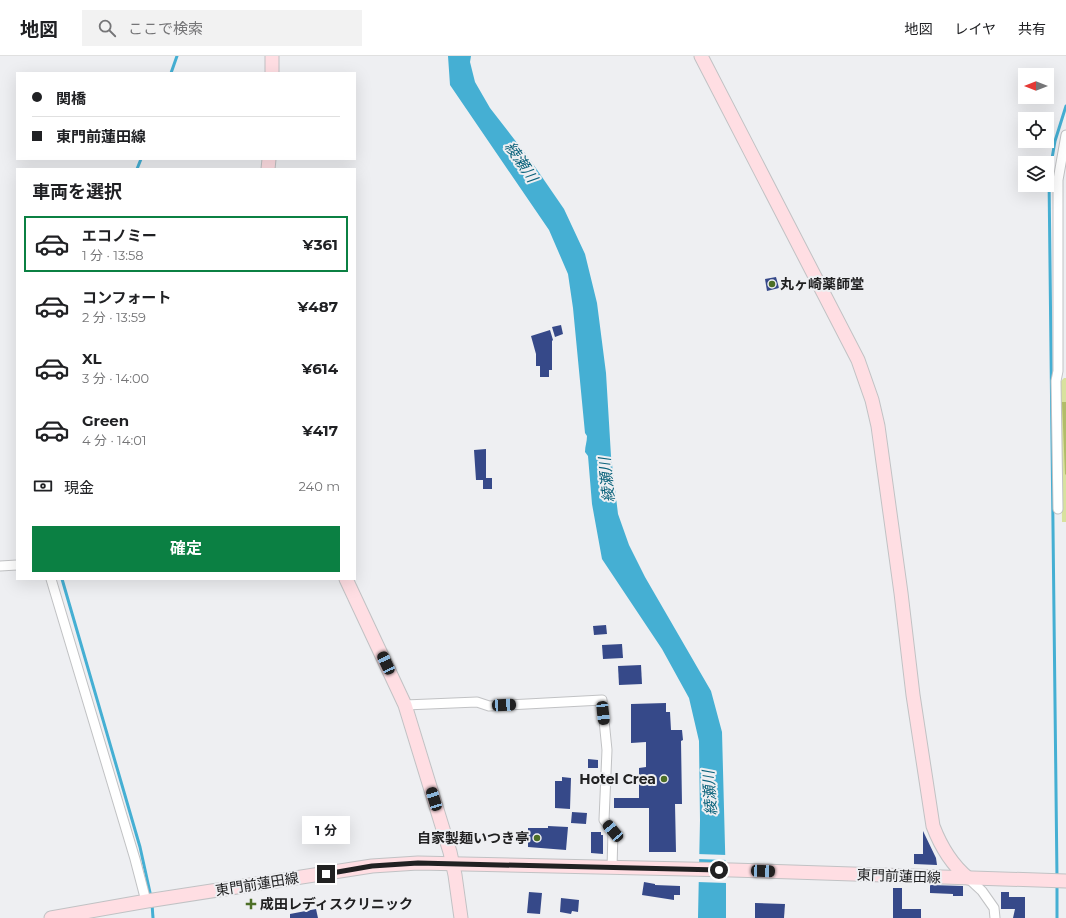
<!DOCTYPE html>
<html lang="ja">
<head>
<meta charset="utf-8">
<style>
	:root { --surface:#fff; --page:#f2f2f2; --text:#202124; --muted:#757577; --line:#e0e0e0; --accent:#0b8043 }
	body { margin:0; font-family:Montserrat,"Noto Sans JP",sans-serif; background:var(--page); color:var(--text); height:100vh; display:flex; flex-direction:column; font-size:15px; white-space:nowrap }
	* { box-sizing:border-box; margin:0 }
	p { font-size:13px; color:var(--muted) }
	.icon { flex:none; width:22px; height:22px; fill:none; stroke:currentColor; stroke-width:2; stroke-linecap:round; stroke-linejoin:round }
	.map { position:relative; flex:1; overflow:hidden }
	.details { position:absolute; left:16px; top:112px; width:340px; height:412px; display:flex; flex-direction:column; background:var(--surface); border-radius:0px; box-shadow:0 4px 16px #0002 }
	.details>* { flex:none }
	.hud { position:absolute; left:16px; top:16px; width:340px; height:88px; border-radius:0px; box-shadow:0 4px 16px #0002; display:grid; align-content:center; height:88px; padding:0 16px; background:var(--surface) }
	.needle { width:26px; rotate:270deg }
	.tools { position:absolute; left:1018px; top:12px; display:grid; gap:8px }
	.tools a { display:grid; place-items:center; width:36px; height:36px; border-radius:0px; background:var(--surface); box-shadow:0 4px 16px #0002; font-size:20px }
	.end { position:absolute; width:18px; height:18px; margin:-9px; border:5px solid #212122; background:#fff; box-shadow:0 0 0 2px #fff }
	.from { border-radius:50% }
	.bubble { position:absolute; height:28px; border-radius:0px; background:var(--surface); box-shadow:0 4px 16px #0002; font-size:13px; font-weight:700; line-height:28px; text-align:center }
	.car { position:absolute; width:12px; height:24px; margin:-12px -6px; border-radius:5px; box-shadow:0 0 3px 1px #0007; background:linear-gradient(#222 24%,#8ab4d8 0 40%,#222 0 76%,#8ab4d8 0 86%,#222 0) }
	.hud b { display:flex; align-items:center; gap:14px; height:38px; font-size:15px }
	.hud b+b { border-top:1px solid var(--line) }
	.hud i { width:10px; height:10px; background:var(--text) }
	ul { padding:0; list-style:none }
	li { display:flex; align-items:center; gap:12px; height:56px; margin:0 8px 6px; padding:0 8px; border:2px solid transparent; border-radius:0px }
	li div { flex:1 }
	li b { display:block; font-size:15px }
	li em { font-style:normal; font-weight:700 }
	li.current { border-color:var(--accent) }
	li>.icon { width:36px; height:36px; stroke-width:1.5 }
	h2 { padding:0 16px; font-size:18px; line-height:48px }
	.pay { display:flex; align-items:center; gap:10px; height:44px; padding:0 16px; font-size:15px }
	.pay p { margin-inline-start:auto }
	.button { display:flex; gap:8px; margin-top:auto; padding:8px 16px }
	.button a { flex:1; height:46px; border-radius:0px; background:var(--accent); color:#fff; font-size:16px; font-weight:700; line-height:46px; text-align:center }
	header { display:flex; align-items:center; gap:24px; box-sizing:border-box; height:56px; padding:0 20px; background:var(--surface); border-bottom:1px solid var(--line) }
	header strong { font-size:19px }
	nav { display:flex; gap:22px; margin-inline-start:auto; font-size:14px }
	.search { width:280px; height:36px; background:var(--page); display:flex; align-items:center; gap:10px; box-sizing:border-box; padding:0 14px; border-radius:0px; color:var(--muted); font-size:15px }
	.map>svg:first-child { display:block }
	.green { fill:#d8e29e }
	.forest { fill:#b1bd69 }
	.water { fill:#45afd3 }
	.pier { fill:#eeeff2 }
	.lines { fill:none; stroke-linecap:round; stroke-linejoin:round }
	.stream { stroke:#45afd3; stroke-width:3 }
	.building { fill:#364989 }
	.street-casing { stroke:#c1c2c4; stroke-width:11 }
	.secondary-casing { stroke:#c1c2c4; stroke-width:15 }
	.street { stroke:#fff; stroke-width:9 }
	.secondary { stroke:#ffdee3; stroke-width:13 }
	.route { stroke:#212122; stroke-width:5 }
	.poi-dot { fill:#4d6f27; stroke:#eeeff2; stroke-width:1.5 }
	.labels { text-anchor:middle; stroke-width:4; stroke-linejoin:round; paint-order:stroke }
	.poi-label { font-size:14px; font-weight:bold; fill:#212122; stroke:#eeeff2; text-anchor:start }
	.street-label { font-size:14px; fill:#212122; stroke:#eeeff2 }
	.water-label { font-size:15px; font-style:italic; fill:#09617a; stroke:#eeeff2 }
</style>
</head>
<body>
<header>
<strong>地図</strong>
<div class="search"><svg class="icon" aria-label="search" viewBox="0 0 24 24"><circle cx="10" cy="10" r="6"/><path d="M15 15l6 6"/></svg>ここで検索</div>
<nav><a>地図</a><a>レイヤ</a><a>共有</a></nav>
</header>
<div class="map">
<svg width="1066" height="862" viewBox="0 0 1066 862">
	<rect width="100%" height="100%" fill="#eeeff2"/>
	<path class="green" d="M1064,322h2v144h-4l-2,-140z"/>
	<path class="forest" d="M1062,346h4v73l-1,-1z"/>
	<path class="water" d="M448,0h23l-1,6 5,20 15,26 41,53 33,48 21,45 12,49 9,70 5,83 7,58 11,31 16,32 66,114 11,41 4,153v33h-28l2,-98 -1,-79 -10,-43 -27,-49 -60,-90 -10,-55 -4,-48 -3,-4c0,-6 2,-10 2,-16l-2,-3 -12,-125 -5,-34 -19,-44 -99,-145z"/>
	<g class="pier">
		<path d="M697,798l30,1v5l-30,-1z"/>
		<path d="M697,820l30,1v6l-30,-1z"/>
	</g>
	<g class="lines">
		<g class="stream">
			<path d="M171,17l6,-17"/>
			<path d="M137,113l4,-10"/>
			<path d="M62,523l78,268 11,50"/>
			<path d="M1057,822l-8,-702 6,-35 11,-35"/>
			<path d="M1057,828v34"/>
			<path d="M152,848l1,14"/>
		</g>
	</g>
	<g class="building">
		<path d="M776,221l3,11 -12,3 -2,-12z"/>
		<path d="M561,269l2,9 -8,3 -3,-10z"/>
		<path d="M550,274l3,10 -1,1v29h-3v7h-9v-11h-4v-12l-5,-18z"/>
		<path d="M486,393v29h6v11h-9v-9h-7l-2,-30z"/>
		<path d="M606,569l1,9 -13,1 -1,-9z"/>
		<path d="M622,588l1,14 -20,1 -1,-14z"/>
		<path d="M641,609l1,19 -23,1 -1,-19z"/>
		<path d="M666,647v9h4l1,18h11l1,10 -2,1 1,63h-7l1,48h-27v-44h-35v-10h25v-30l7,-1v-25l-15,1v-39z"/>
		<path d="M588,703l10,1v8h-10z"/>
		<path d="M562,721l9,1 -1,31 -15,-1v-27h7z"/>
		<path d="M572,756l15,1 -1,11 -15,-1z"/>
		<path d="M548,770l20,1 -2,23 -38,-3v-19h20z"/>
		<path d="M923,775l13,27 1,7 -23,-1v-10h9z"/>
		<path d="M591,776h10v3h2v19l-12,-1z"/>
		<path d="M644,826l11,2v1l25,1v9h-6v5l-32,-5z"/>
		<path d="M930,829l33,1v10h-10v-2l-23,-1z"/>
		<path d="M893,832h9v21h19v9h-28z"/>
		<path d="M529,836l13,1 -2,21 -13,-1z"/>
		<path d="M1001,836h8v5h16v21h-12l2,-9h-14z"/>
		<path d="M561,842l18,2 -1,12 -6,-1 -1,3 -11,-2z"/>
		<path d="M755,847l30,1 -1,14h-29z"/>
		<path d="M316,853l2,9h-28v-4z"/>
	</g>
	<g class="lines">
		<defs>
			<g id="street">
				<path d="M1058,453l-2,-128 2,-10v-191l8,-45"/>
				<path d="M0,510l17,-1"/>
				<path d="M51,523l84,280 11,42"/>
				<path d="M405,649l72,-3 12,4 113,-6 5,50 -3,70 9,11 -1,37"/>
				<path d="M968,822l14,13 12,17 1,10"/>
			</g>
			<g id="secondary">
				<path d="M701,0l157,304 14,40 6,26 23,167 12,102 20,131c8,21 18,38 35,52"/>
				<path d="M272,17v-17"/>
				<path d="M268,113l1,-10"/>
				<path d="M346,523l59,126 45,147 5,23 6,43"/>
				<path d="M51,862l96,-17 225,-35 46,-3 314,7 334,11"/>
			</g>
		</defs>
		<use href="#street" class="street-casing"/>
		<use href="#secondary" class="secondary-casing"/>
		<use href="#street" class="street"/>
		<use href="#secondary" class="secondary"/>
	</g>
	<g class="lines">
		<path class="route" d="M326,818l46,-8 46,-3 301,7"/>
	</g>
	<g class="poi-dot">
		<circle cx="772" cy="228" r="4"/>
		<circle cx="664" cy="723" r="4"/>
		<circle cx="537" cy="782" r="4"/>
		<path d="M249 842h4v4h4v4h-4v4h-4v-4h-4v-4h4z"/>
	</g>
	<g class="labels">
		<g class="poi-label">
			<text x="780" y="233">丸ヶ崎薬師堂</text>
			<text x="656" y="728" text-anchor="end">Hotel Crea</text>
			<text x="529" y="787" text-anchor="end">自家製麺いつき亭</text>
			<text x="260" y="853">成田レディスクリニック</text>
		</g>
		<g class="street-label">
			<text transform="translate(899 820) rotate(2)" y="5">東門前蓮田線</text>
			<text transform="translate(257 828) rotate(-9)" y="5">東門前蓮田線</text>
		</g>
		<g class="water-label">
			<text transform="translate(521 106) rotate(56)" y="5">綾瀬川</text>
			<text transform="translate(607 424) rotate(-96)" y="5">綾瀬川</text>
			<text transform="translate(710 737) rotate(-94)" y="5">綾瀬川</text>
		</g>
	</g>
</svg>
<div class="tools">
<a><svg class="needle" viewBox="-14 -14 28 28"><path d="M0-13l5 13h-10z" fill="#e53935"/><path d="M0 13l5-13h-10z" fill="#757577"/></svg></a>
<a><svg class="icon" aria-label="locate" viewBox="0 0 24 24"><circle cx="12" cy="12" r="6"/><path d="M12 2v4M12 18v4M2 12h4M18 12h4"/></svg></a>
<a><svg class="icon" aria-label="layers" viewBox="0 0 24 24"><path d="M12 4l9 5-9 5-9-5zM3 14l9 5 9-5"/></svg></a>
</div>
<i class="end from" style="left:719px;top:814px"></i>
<i class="end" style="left:326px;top:818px"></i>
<div class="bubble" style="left:302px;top:760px;width:48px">1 分</div>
<i class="car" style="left:386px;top:607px;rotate:335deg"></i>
<i class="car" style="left:504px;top:649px;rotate:87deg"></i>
<i class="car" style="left:603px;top:657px;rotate:174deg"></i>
<i class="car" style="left:434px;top:743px;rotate:343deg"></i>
<i class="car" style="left:613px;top:775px;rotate:320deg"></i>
<i class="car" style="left:763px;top:815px;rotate:92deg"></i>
<div class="hud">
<b><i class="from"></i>関橋</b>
<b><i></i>東門前蓮田線</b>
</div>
<section class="details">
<h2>車両を選択</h2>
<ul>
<li class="current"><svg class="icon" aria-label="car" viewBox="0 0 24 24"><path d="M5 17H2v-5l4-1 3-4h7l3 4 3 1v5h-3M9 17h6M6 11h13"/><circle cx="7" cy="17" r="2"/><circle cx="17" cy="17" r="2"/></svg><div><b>エコノミー</b><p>1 分 · 13:58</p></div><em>¥361</em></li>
<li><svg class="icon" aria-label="car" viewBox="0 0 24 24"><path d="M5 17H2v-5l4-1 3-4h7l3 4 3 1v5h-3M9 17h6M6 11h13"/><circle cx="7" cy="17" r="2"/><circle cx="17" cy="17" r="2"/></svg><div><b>コンフォート</b><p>2 分 · 13:59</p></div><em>¥487</em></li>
<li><svg class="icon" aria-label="car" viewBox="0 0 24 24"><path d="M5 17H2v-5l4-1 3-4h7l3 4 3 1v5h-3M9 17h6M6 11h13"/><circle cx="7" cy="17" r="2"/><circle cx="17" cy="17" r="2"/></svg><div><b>XL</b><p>3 分 · 14:00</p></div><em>¥614</em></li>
<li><svg class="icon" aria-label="car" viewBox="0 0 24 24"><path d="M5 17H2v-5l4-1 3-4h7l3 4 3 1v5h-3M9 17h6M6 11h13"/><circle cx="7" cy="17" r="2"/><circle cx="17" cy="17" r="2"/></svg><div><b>Green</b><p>4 分 · 14:01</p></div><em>¥417</em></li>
</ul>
<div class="pay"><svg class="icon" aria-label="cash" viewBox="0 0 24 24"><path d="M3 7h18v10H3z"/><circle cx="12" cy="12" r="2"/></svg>現金<p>240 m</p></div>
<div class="button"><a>確定</a></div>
</section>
</div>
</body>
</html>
